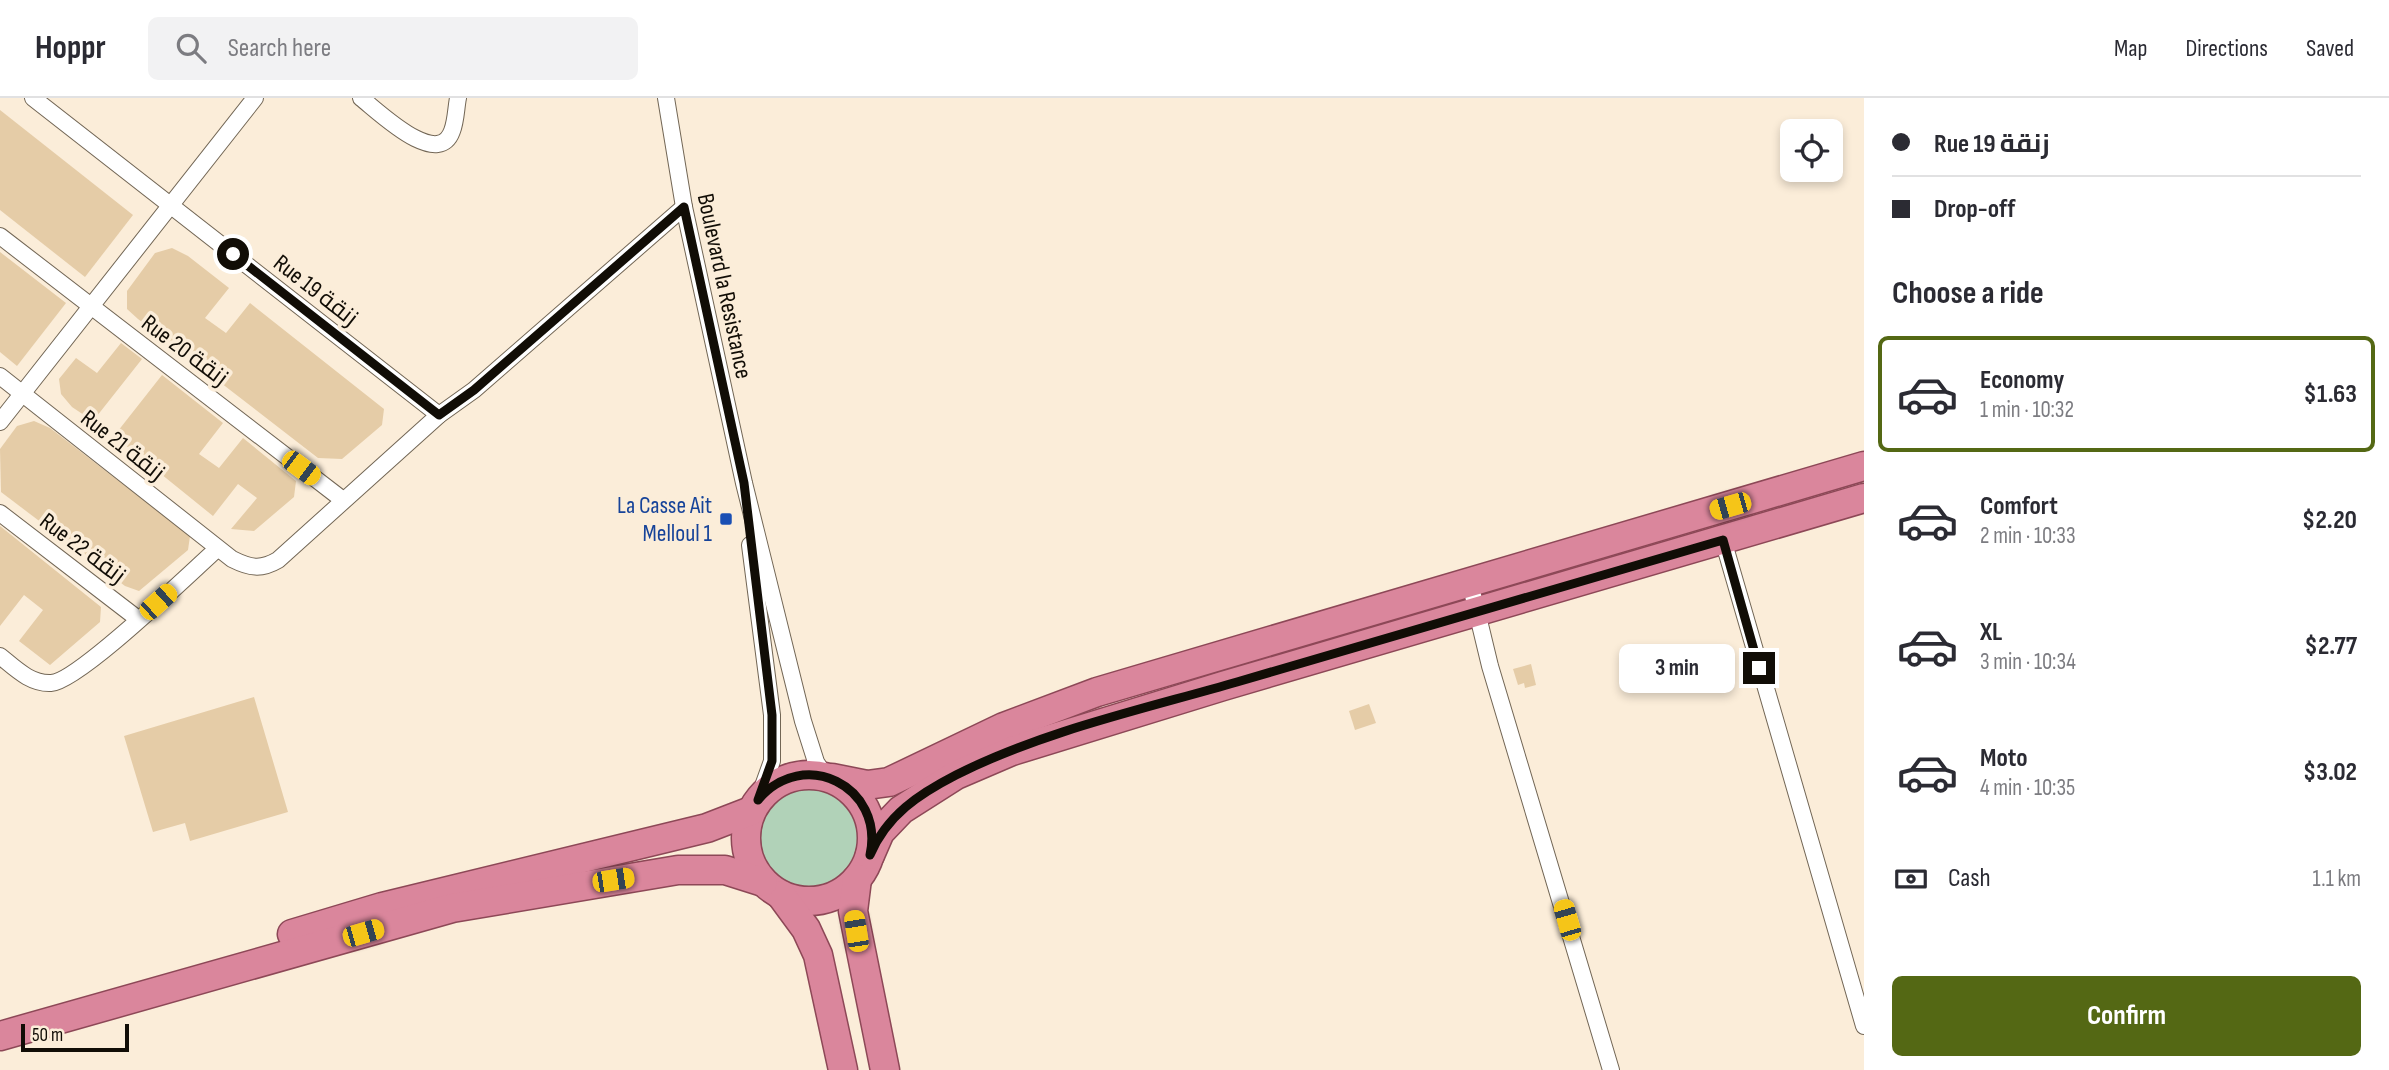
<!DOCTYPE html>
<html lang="en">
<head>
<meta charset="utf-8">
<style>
	:root { --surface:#fff; --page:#f2f2f3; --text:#2b2b33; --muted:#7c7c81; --line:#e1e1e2; --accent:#546814 }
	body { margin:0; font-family:"Sofia Sans Condensed",Cairo,sans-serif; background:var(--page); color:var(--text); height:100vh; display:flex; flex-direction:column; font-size:26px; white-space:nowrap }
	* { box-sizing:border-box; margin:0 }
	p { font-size:23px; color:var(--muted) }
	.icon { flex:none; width:38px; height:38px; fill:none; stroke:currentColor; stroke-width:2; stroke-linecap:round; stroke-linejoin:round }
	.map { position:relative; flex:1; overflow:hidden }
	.side { display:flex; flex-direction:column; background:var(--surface); width:525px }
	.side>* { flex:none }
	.top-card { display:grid; align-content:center; height:154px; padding:0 28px; background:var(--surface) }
	.tools { position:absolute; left:1780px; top:21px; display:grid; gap:14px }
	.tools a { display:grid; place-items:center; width:63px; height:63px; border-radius:10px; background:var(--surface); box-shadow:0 4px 10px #0003; font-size:35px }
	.scale { position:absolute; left:21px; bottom:18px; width:108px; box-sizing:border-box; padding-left:7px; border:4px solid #110d06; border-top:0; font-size:19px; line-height:24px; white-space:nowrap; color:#110d06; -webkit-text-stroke:5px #fbedd9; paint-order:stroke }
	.end { position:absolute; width:32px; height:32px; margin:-16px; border:9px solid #110d06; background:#fff; box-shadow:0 0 0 4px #fff }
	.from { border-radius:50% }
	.bubble { position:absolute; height:49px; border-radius:10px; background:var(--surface); box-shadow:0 4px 10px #0003; font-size:23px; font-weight:700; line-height:49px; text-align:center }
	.car { position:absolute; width:21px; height:42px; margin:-21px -10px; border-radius:9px; box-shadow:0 0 5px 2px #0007; background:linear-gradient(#f5c518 24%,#345 0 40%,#f5c518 0 76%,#345 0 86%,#f5c518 0) }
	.top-card b { display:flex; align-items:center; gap:24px; height:66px; font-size:26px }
	.top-card b+b { border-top:2px solid var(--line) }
	.top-card i { width:18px; height:18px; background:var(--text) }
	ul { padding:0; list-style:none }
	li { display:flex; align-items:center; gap:21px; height:116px; margin:0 14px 10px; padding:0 14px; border:4px solid transparent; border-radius:10px }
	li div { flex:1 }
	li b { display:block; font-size:26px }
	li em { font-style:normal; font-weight:700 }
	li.selected { border-color:var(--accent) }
	li>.icon { width:63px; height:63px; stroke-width:1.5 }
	h2 { padding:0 28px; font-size:32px; line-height:84px }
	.pay { display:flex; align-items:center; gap:18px; height:77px; padding:0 28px; font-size:26px }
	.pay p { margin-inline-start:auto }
	.button { display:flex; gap:14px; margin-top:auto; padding:14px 28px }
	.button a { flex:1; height:80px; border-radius:10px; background:var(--accent); color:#fff; font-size:28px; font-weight:700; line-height:80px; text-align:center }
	header { display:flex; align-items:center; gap:42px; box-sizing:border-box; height:98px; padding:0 35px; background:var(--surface); border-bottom:2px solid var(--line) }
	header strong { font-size:33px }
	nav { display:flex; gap:38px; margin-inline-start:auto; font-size:24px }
	.search { width:490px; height:63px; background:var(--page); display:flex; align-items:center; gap:18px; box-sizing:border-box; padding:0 24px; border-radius:10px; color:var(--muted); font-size:26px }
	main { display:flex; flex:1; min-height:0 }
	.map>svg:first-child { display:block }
	.green { fill:#b1d2b8 }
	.building { fill:#e5cca7 }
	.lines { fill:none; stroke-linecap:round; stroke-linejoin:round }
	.minor-casing { stroke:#726655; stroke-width:18 }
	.trunk-casing { stroke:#8d4857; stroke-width:31 }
	.minor { stroke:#fff; stroke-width:16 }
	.trunk { stroke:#da869c; stroke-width:28 }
	.route { stroke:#110d06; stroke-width:9 }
	.transit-dot { fill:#1a4fb4; stroke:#fbedd9; stroke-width:2.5 }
	.labels { text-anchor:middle; stroke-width:7; stroke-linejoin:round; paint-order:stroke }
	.street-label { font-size:24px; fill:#110d06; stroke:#fbedd9 }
	.transit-label { font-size:24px; fill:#164399; stroke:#fbedd9; text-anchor:end }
</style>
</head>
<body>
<header>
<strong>Hoppr</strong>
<div class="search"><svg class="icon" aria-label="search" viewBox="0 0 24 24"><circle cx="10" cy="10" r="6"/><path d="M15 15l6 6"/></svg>Search here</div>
<nav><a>Map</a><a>Directions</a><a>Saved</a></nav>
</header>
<main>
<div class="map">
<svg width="1864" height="972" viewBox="0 0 1864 972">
	<rect width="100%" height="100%" fill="#fbedd9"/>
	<circle class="green" cx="809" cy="740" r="55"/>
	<g class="building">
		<path d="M0,12l133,105 -48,62 -85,-67z"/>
		<path d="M172,150l16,8 41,32 -24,30 21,15 24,-30 134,106 -2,16 -40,34 -24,-1 -180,-139 -11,-10v-18l28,-38z"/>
		<path d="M0,154l66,51 -49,63 -17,-14z"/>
		<path d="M121,245l21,16 -49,62 -21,-14 -11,-13 -2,-15 17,-21 21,15z"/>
		<path d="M162,277l61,48 -24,31 20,14 24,-30 53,43 -2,16 -40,34 -23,-2 26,-31 -19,-14 -25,32 -99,-80z"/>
		<path d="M34,323l16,7 140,108 -2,14 -49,41 -14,-5 -124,-94 -1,-43 17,-23z"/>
		<path d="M0,428l101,81 -1,15 -50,43 -31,-24 24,-31 -19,-15 -24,31z"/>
		<path d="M1531,566l5,21 -11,3 -1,-5 -6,2 -5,-16z"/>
		<path d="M254,599l34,115 -98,29 -5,-18 -32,9 -29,-96z"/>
		<path d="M1369,606l7,19 -21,7 -6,-19z"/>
	</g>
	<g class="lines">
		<defs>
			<g id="minor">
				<path d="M33,0l406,317"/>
				<path d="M361,0c17,13 77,72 91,33 4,-10 4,-23 6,-33"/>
				<path d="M666,0l18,109 60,276 59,238 13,41 9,14"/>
				<path d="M0,138l343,264"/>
				<path d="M0,278l232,183c18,9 29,11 46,1l161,-145 35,-25 210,-183"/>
				<path d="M0,324l255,-324"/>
				<path d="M0,415l138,106"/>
				<path d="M1723,442l141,486"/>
				<path d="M750,447l22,170v46l-14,39"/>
				<path d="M1470,485l20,83 121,404"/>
				<path d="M0,558c15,12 30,28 51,27 27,-1 140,-111 166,-134"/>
			</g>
			<g id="trunk">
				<circle cx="809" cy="740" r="63"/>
				<path d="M832,680l35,7 22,-3 115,-55 93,-35 767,-226"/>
				<path d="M870,757l10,-23 21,-22 55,-35 56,-24 211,-65 641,-188"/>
				<path d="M857,781l-4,32 32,159"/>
				<path d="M781,797l25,34 12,26 25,115"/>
				<path d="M292,836l90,-27 325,-79 44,-17"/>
				<path d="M0,938l452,-128 226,-38h47l38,12"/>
			</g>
		</defs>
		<use href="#minor" class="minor-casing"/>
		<use href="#trunk" class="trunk-casing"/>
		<use href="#minor" class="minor"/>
		<use href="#trunk" class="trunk"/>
	</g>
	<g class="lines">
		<path class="route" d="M233,156l206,161 35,-25 210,-183 60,276 28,232v46l-14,39c45,-54 127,-14 112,55 17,-40 49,-61 86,-80 87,-44 188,-66 281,-93 162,-48 324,-95 486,-142l36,128"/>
	</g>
	<rect class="transit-dot" x="719" y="414" width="14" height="14" rx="3.5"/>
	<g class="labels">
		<g class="street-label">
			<text transform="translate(725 188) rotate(78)" y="8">Boulevard la Resistance</text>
			<text transform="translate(316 192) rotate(38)" y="8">Rue 19 زنقة</text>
			<text transform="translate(185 252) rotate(37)" y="8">Rue 20 زنقة</text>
			<text transform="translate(123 347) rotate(38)" y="8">Rue 21 زنقة</text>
			<text transform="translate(83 450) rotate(37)" y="8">Rue 22 زنقة</text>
		</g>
		<g class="transit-label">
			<text x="712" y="415">La Casse Ait<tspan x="712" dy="28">Melloul 1</tspan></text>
		</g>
	</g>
</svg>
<div class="tools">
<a><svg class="icon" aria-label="locate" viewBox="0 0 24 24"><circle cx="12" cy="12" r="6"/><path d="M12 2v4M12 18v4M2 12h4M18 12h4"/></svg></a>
</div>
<div class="scale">50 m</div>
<i class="end from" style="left:233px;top:156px"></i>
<i class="end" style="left:1759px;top:570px"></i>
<div class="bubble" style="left:1619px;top:546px;width:116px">3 min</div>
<i class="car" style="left:301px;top:370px;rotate:127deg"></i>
<i class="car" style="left:1730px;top:408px;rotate:254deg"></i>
<i class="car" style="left:158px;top:504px;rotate:48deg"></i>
<i class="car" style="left:613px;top:782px;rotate:81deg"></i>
<i class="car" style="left:1567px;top:822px;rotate:344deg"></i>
<i class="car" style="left:856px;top:833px;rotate:351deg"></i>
<i class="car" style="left:363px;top:835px;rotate:74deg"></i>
</div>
<section class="side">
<div class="top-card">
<b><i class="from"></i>Rue 19 زنقة</b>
<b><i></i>Drop-off</b>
</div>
<h2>Choose a ride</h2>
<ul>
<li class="selected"><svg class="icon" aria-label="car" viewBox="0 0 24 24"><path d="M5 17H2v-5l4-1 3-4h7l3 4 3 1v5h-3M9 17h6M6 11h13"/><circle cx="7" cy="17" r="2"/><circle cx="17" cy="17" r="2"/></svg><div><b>Economy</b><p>1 min · 10:32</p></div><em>$1.63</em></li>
<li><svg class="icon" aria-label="car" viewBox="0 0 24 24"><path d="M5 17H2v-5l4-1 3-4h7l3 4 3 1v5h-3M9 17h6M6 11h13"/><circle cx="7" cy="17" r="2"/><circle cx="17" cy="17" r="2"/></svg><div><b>Comfort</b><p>2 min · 10:33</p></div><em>$2.20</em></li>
<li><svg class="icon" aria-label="car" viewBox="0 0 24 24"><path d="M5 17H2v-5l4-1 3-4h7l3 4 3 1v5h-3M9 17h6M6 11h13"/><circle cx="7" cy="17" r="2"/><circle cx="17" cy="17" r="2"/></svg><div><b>XL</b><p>3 min · 10:34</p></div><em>$2.77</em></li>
<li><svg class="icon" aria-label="car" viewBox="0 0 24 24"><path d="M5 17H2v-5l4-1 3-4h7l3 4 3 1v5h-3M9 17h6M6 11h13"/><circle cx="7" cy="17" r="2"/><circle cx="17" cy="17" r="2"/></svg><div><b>Moto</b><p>4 min · 10:35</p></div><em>$3.02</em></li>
</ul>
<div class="pay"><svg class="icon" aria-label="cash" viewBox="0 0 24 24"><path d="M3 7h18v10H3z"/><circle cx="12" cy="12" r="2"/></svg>Cash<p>1.1 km</p></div>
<div class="button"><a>Confirm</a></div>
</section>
</main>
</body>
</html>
